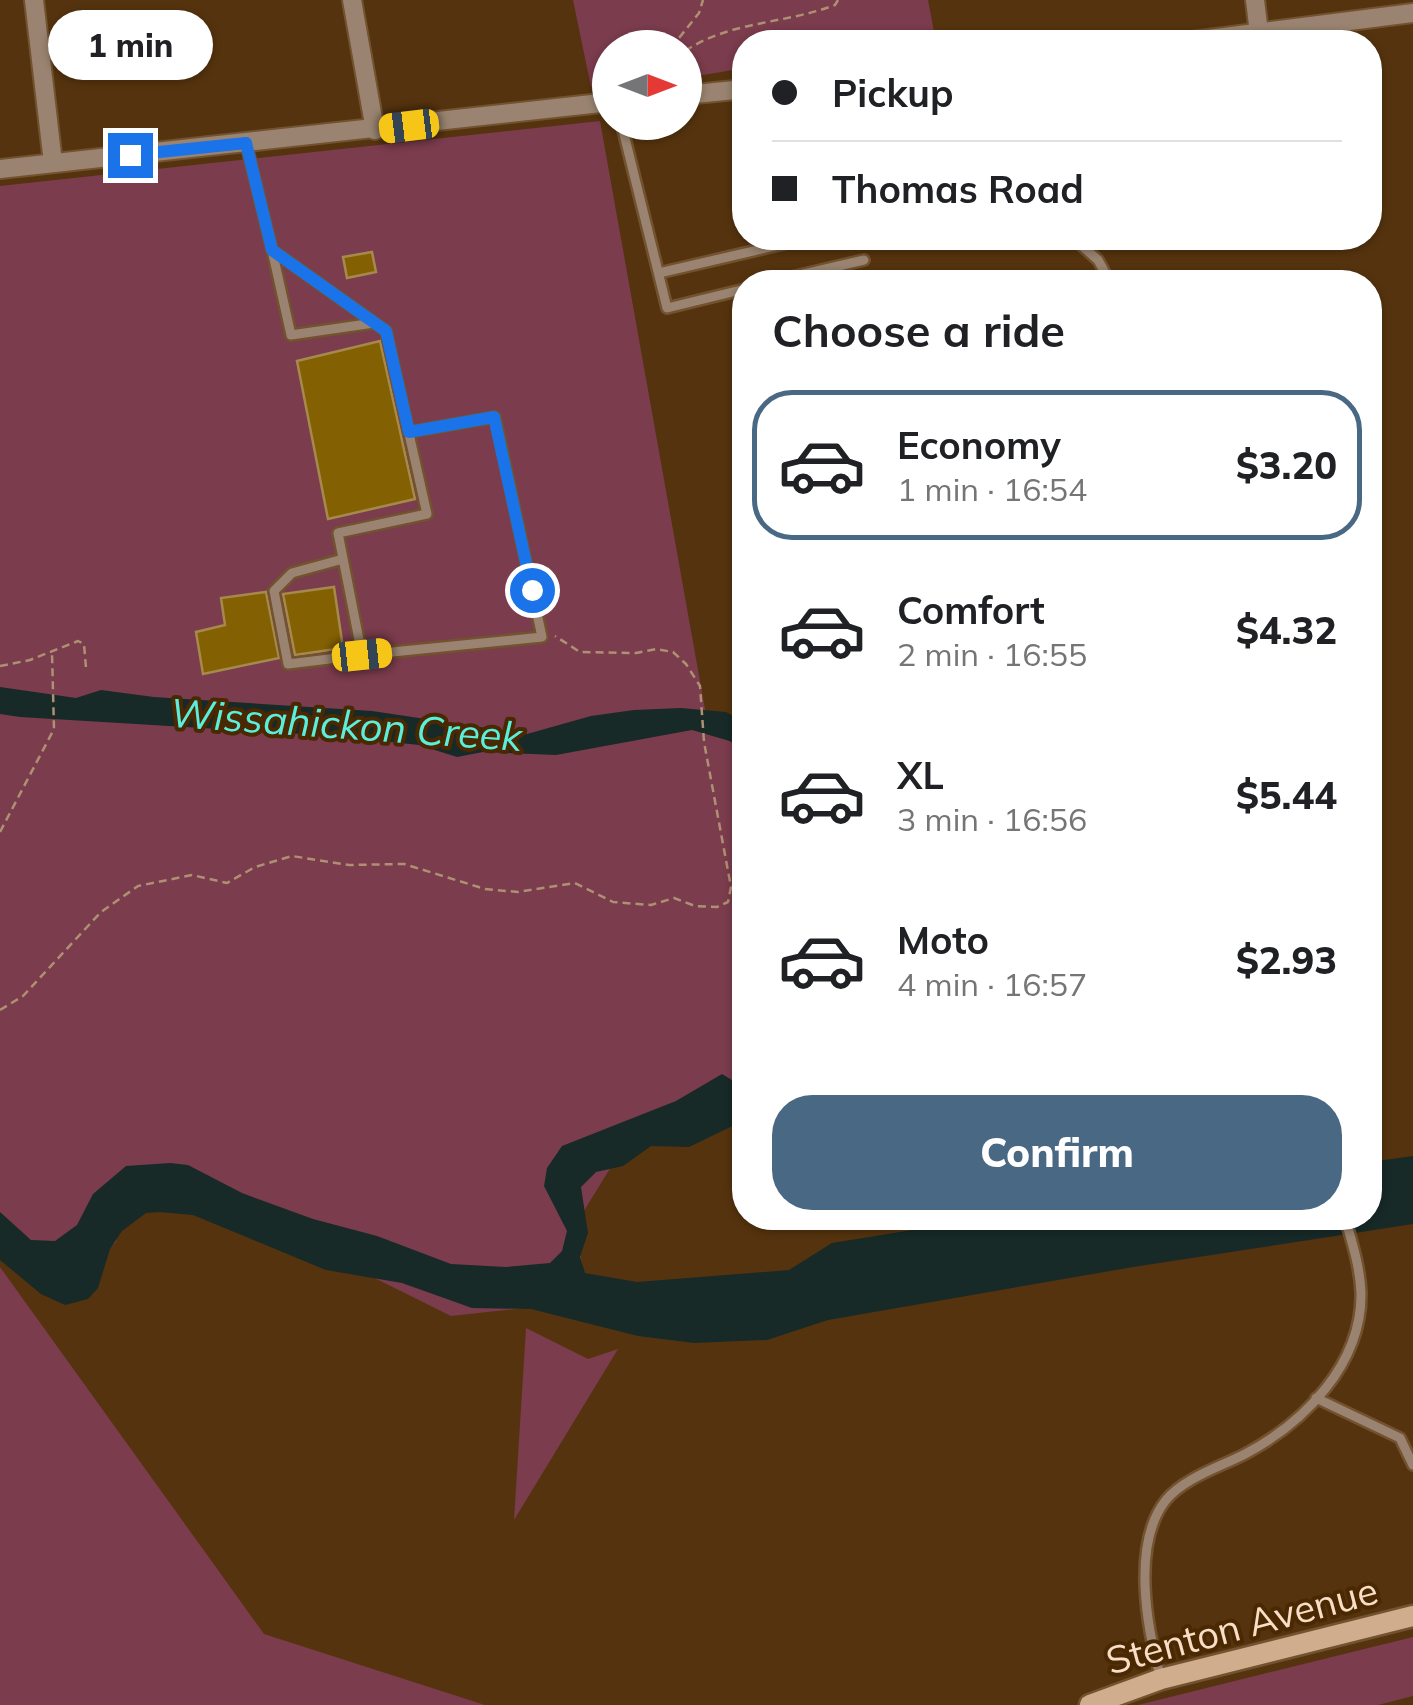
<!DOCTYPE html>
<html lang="en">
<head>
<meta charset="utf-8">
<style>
	:root { --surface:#fff; --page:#f2f2f2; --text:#202124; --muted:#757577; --line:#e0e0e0; --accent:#486883 }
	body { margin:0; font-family:Mulish,sans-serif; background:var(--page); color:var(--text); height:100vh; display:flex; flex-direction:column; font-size:38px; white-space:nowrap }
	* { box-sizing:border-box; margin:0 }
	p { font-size:32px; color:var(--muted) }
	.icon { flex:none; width:55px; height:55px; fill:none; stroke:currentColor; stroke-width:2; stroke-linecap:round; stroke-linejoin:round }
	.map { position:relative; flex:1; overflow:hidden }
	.drawer { position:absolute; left:732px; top:270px; width:650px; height:960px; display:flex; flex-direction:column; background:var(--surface); border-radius:40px; box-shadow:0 2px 8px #0004 }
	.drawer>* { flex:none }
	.top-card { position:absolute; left:732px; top:30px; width:650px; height:220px; border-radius:40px; box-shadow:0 2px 8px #0004; display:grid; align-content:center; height:220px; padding:0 40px; background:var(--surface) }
	.needle { width:65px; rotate:90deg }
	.buttons { position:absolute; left:592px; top:30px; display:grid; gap:20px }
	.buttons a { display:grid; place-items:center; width:110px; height:110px; border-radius:50%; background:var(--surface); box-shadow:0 2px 8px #0004; font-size:50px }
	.end { position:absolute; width:45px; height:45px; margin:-22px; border:12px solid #1a73e8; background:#fff; box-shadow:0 0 0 5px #fff }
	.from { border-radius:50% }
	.bubble { position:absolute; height:70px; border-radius:35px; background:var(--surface); box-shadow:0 2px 8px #0004; font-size:32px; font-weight:800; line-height:70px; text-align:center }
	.car { position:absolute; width:30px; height:60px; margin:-30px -15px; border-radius:12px; box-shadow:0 0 8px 2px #0007; background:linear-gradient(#f5c518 24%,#345 0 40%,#f5c518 0 76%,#345 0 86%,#f5c518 0) }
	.top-card b { display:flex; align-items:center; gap:35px; height:95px; font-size:38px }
	.top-card b+b { border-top:2px solid var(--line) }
	.top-card i { width:25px; height:25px; background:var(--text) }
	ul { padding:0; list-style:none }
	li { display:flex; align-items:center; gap:30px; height:150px; margin:0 20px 15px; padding:0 20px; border:5px solid transparent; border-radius:40px }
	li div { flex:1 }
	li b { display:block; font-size:38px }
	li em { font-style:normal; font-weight:800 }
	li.selected { border-color:var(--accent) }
	li>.icon { width:90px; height:90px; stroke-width:1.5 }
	h2 { padding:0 40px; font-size:45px; line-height:120px }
	.cta { display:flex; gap:20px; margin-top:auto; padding:20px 40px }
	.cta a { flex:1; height:115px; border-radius:40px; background:var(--accent); color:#fff; font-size:40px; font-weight:800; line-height:115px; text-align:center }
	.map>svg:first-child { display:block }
	.green { fill:#7b3c4d }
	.water { fill:#172a27 }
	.building { fill:#836102; stroke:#a6894c; stroke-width:2.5 }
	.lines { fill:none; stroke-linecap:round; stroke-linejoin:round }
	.lane-casing { stroke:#72522f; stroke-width:14 }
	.street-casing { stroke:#72522f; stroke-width:22 }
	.secondary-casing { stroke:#72522f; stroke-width:25 }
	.path { stroke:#ae9072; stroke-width:2.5; stroke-dasharray:8 5; stroke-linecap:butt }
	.lane { stroke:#9a8471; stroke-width:9 }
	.street { stroke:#9a8471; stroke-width:18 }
	.secondary { stroke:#cfad8d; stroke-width:20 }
	.route { stroke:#1a73e8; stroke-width:12 }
	.labels { text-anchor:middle; stroke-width:8; stroke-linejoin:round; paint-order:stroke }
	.street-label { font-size:38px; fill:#f8dec6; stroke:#4a2902 }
	.water-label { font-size:40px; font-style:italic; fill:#5aefdd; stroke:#4a2902 }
</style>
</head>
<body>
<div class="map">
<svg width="1413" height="1705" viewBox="0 0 1413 1705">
	<rect width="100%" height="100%" fill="#55330e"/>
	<g class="green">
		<path d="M573,0h355l8,42h-191v26l-60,10v-30h-75v37l-19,2z"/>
		<path d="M600,121l108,605 37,26v346l-128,59 -41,67 11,77 -136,15 -284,-141 -44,21 -7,46 -38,37 -78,-55v-1038z"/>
		<path d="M0,1267l264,367 221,71h-485z"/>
		<path d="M526,1328l62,31 30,-10 -104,171z"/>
		<path d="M1413,1637v59l-35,9h-240z"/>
	</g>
	<g class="water">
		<path d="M0,687l76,11 25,-8 53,7 218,14 155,23 64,-18 43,-6 47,-2 45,4 19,10v28l-12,-8 -41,-12 -136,25 -73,-3 -26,5 -38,-12 -83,-9 -316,-19 -20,-3z"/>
		<path d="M722,1074l23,14v32l-56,27 -38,-1 -28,20 -27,6 -15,15 7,46 -8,24 5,16 52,9 152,-12 43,-27 154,-25h384v-56l43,-6v68l-280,43 -305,53 -61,20 -73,3 -56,-7 -107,-27 -59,-1 -70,-25 -76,-13 -133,-55 -34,-3 -13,1 -24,18 -12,18 -12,39 -10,11 -23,6 -24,-11 -41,-34v-48l31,28 24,1 22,-16 16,-31 33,-28 44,-3 18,2 54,28 71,26 64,17 74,28 55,3 44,-4 12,-12 5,-20 -23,-45 3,-18 15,-22 114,-45z"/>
	</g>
	<g class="building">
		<path d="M372,252l4,20 -29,6 -4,-21z"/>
		<path d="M380,341l35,158 -87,20 -31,-158z"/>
		<path d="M334,587l9,61 -48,7 -12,-61z"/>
		<path d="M266,592l13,66 -76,16 -7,-42 29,-7 -4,-27z"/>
	</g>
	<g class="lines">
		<defs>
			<g id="lane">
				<path d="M621,122l46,186 78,-19"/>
				<path d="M246,143l26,107 114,81 41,183 -89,19 24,122 -74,9 -14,-73 18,-18 51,-14"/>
				<path d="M1073,238l25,22 12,22"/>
				<path d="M272,250l19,85 83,-12"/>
				<path d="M659,273l150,-35"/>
				<path d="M770,282l94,-22"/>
				<path d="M362,655l180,-18 -47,-220 -86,15"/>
				<path d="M1316,1398l84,40 13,27"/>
				<path d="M1161,1679c-14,-50 -30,-135 5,-179 18,-22 54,-33 79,-46 59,-31 117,-90 116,-161 -1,-26 -9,-51 -16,-75"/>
			</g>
			<g id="street">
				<path d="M34,0l19,163"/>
				<path d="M352,0l23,130"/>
				<path d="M1255,0l4,33"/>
				<path d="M1185,42l228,-29"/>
				<path d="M685,95l60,-6"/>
				<path d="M0,169l610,-67"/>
			</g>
			<path id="secondary" d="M1090,1705l71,-26 252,-63"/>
		</defs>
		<use href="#lane" class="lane-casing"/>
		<use href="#street" class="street-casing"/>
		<use href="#secondary" class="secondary-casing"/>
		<g class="path">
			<path d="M671,48l28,-35 4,-13"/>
			<path d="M685,51c45,-30 100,-27 150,-46l3,-5"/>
			<path d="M0,666l30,-6 48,-19 6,3 2,24"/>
			<path d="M0,832l54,-103 -2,-76"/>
			<path d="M0,1010l23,-14 78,-84 37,-26 54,-11 35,8 28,-16 37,-11 57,9 55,-1 81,25 33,3 57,-9 38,19 38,3 23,-7 21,8 22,1 11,-5 3,-15 -27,-145 -4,-56 -14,-22 -13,-12 -17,-3 -20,4 -56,-1 -25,-16"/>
		</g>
		<use href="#lane" class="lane"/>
		<use href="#street" class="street"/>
		<use href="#secondary" class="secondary"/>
	</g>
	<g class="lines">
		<path class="route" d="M130,155l116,-12 26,107 114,81 23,101 85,-15 38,173"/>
	</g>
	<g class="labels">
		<g class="street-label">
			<text transform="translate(1242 1626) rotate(-15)" y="13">Stenton Avenue</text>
		</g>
		<g class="water-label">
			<text transform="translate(346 725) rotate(4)" y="14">Wissahickon Creek</text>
		</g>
	</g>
</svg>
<div class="buttons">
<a><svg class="needle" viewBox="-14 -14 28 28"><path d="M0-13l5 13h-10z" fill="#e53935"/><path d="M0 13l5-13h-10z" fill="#757577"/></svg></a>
</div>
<i class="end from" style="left:532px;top:590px"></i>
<i class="end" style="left:130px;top:155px"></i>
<div class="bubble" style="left:48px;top:10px;width:165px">1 min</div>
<i class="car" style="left:409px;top:126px;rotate:263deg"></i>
<i class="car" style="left:362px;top:655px;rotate:84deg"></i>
<div class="top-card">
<b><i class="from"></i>Pickup</b>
<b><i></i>Thomas Road</b>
</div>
<section class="drawer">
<h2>Choose a ride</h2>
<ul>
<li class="selected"><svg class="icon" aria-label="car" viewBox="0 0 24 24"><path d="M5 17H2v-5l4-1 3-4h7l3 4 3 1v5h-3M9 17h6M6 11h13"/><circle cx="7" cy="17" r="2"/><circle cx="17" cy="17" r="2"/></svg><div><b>Economy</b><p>1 min · 16:54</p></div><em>$3.20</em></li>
<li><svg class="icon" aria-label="car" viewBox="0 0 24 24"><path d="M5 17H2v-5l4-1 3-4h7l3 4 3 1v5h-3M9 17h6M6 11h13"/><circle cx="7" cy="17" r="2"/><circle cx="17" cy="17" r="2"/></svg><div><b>Comfort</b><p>2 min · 16:55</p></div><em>$4.32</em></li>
<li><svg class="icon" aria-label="car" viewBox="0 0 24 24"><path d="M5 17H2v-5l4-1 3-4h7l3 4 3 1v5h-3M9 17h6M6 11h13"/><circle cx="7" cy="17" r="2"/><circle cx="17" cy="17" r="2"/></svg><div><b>XL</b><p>3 min · 16:56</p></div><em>$5.44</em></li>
<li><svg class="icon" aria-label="car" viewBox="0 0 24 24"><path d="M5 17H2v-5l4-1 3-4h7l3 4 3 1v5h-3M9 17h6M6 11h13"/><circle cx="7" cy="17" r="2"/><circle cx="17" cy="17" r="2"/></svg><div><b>Moto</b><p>4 min · 16:57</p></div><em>$2.93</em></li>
</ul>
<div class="cta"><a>Confirm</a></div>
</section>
</div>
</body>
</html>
